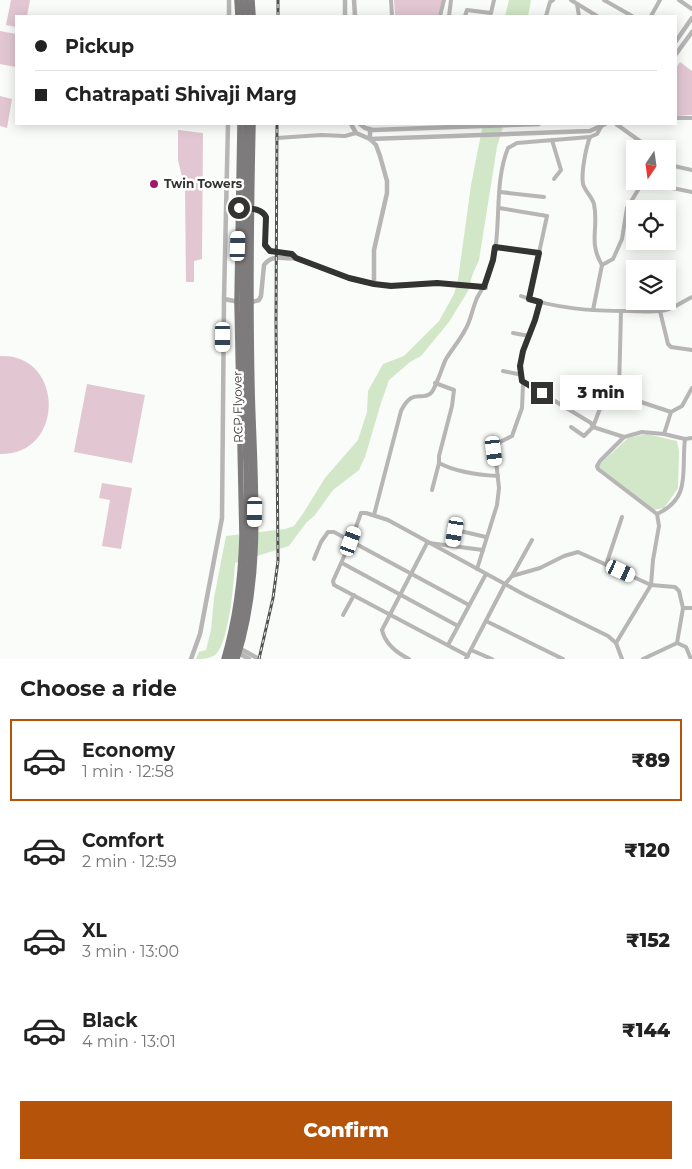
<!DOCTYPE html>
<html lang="en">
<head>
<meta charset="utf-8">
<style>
	:root { --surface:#fff; --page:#f2f2f2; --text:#222; --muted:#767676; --line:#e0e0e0; --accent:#b45309 }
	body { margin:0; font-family:Montserrat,sans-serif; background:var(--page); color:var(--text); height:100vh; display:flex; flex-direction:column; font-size:19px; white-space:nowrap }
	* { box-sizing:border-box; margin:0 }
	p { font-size:16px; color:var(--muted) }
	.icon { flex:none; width:28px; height:28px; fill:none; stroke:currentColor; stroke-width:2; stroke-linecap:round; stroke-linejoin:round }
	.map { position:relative; height:659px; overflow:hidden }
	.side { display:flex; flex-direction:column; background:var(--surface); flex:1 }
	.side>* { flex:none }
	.guide { position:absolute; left:15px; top:15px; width:662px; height:110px; border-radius:0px; box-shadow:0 2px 12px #0003; display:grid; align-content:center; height:110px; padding:0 20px; background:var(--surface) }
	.needle { width:32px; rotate:193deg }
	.tools { position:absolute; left:626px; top:140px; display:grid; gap:10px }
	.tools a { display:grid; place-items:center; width:50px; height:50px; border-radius:0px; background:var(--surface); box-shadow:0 2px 12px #0003; font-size:25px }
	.end { position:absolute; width:22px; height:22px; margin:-11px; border:6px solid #333432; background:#fff; box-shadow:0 0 0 2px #fff }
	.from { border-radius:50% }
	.bubble { position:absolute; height:35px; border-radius:0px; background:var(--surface); box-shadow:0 2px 12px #0003; font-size:16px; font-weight:800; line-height:35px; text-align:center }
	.car { position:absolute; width:15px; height:30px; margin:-15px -8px; border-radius:6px; box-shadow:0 0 4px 1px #0007; background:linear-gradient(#fff 24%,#345 0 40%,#fff 0 76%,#345 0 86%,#fff 0) }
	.guide b { display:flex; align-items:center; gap:18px; height:48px; font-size:19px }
	.guide b+b { border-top:1px solid var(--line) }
	.guide i { width:12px; height:12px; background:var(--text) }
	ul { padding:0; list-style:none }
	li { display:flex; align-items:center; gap:15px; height:82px; margin:0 10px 8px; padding:0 10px; border:2px solid transparent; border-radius:0px }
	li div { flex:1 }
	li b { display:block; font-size:19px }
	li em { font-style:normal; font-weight:800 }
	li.on { border-color:var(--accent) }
	li>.icon { width:45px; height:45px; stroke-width:1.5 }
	h2 { padding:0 20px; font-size:22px; line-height:60px }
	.button { display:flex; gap:10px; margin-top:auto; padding:10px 20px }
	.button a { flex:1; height:58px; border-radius:0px; background:var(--accent); color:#fff; font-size:20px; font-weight:800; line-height:58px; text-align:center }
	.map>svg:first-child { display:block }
	.green { fill:#e2c7d2 }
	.water { fill:#d1e7c7 }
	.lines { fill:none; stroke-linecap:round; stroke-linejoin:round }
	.minor { stroke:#b7b5b6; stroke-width:4 }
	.tertiary { stroke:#b7b5b6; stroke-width:4.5 }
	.primary { stroke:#7e7b7c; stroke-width:5.5 }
	.rail-casing { stroke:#515350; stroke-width:3 }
	.rail { stroke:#fff; stroke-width:1; stroke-dasharray:4; stroke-linecap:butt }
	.route { stroke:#333432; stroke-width:6 }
	.poi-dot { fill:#a01967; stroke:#fff; stroke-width:2 }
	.labels { text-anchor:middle; stroke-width:5; stroke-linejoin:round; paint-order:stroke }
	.poi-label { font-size:12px; font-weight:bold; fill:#333432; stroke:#fff; text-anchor:start }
	.street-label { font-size:12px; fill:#333432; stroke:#fff }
</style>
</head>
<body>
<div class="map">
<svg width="692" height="659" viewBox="0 0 692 659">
	<rect width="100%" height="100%" fill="#f9fcf8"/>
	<g class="green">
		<path d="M11,0h19l-3,16h-11v11l-10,-2z"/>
		<path d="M394,0h50l-3,15h-46z"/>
		<path d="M0,31l16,3v33l-16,-3z"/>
		<path d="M680,62l12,9v44l-16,1v-48z"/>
		<path d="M0,96l12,3 -5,29 -7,-2z"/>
		<path d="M178,130l25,3 -1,126 -8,2v21h-8l-1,-93 -7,-29z"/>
		<path d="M0,356c64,-3 66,99 0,98z"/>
		<path d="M87,384l58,11 -13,68 -58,-11z"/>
		<path d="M102,483l30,5 -11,61 -19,-3 8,-46 -11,-2z"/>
	</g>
	<g class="water">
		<path d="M509,0h22l-3,16h-23z"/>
		<path d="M483,124h21l-7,23 -18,113 -7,16 -4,15 -19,31 -28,34 -11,6 -21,18 -8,23 -16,54 -6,13 -26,20 -18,25 -9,8 -17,23 -54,17c-1,19 -6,81 -20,92 -6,4 -13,4 -19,4l3,-7 7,-2 5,-20 3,-32 12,-62 59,-7 9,-3 10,-14 21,-34 33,-38 9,-28 1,-21 15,-27 21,-8 35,-35 15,-27 4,-14 13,-95z"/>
		<path d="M647,434l30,7 2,10 -1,37 -14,20 -12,2 -52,-41 -2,-3 30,-28z"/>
	</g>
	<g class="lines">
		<g class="minor">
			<path d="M391,0l1,16"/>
			<path d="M571,0l26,16"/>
			<path d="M604,0l28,16"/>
			<path d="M679,0l13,9"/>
			<path d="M577,4l2,12"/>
			<path d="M440,16l4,-16"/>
			<path d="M449,16l2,-16"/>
			<path d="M465,16l2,-6 24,3 3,-13"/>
			<path d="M546,16l4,-14 3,-2"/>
			<path d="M651,16l9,-16"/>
			<path d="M676,118h16"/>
			<path d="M616,124l35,25"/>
			<path d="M590,137c-4,10 -9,36 -7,47 2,7 9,13 11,20 5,24 -6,38 8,61"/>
			<path d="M277,138l44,-3 24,1 11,-3"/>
			<path d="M552,140l9,30 -7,9"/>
			<path d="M668,161l6,5 18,4"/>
			<path d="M500,192l44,5"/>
			<path d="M499,208l48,8 -18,83"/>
			<path d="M495,247l44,6"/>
			<path d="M374,284c38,3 75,-4 112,4"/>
			<path d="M521,296c35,13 71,15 108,15 10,0 21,1 31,0 13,-1 21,-9 32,-14"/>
			<path d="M593,310l9,-45 11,-6 9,-20 5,-31 16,-26 49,10"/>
			<path d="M621,311l-2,79 10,8 42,14 11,-6 10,-18"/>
			<path d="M660,311l8,33 3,3 21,3"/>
			<path d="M513,333l16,3"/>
			<path d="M503,371l19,4"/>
			<path d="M522,381l69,42 2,4 13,-34 13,-3"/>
			<path d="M435,383l19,7 -2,16 -13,50v7c17,9 40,12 59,13"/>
			<path d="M571,427l13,9 9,-9 31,10 18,-5 22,2 21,5 7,-1"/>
			<path d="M664,434l7,-22"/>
			<path d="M432,490l7,-27"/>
			<path d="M657,514c35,-16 24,-43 28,-75"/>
			<path d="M374,515l27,-104c12,-24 20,-9 30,-18 5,-5 11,-26 15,-34 6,-10 14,-19 19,-29 6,-9 7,-21 12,-32 4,-8 9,-14 12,-23 15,-41 3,-87 19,-127l9,-5 73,-6 7,-3 5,-9"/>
			<path d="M429,543l54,7"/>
			<path d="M453,545l3,-15 30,7"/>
			<path d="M314,559l7,-17 7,-10h6l135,73"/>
			<path d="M342,563l116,63"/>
			<path d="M606,565l16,-48"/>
			<path d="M477,569l20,-64 2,-17 -4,-37 5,-9 12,-6 10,-28 1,-24 -3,-18 3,-15 12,-31 5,-18"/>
			<path d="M512,576l28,-8 24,-12 14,-4 73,33 24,2 4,4 4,17 -6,35 9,4 5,12"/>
			<path d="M683,608h9"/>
			<path d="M343,615l11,-20"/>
			<path d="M486,621l77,38"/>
			<path d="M616,643l35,-58 2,-25 6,-34 -2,-12 -59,-45 -1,-3 3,-5 24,-24"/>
			<path d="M448,645l38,-71"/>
			<path d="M471,650l21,9"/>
			<path d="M468,656l-134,-71 -1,-4 18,-40 10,-28h5l22,7 137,75 83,41 8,7 6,16"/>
			<path d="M409,659c-12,-6 -24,-16 -27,-29l45,-87"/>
			<path d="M466,659l39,-75 7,-8 20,-36"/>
			<path d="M643,659l34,-16"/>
		</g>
		<g class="tertiary">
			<path d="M345,0v16"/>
			<path d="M354,0l1,16"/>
			<path d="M229,16v-16"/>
			<path d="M676,41l16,-23"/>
			<path d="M676,54l16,-22"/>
			<path d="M351,124l5,9 14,6 220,-8 15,-7"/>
			<path d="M360,124l5,4 8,2 166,-6"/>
			<path d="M251,209l9,2 6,6 -1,28 6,6 21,3 4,4 53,20 25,6v-34l13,-57v-12l-7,-25 -4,-11 -6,-6v-9"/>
			<path d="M224,299l15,3"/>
			<path d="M249,303l10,-3 2,-4 3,-31c9,-12 20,-5 32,-7"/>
			<path d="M239,648l20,11"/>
			<path d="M237,652l12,7"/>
			<path d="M191,659l9,-25 22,-116 2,-219 4,-175"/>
		</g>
		<g class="primary">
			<path d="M237,0l1,16"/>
			<path d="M242,0l1,16"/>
			<path d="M247,0l1,16"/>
			<path d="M252,0l1,16"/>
			<path d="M224,659c12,-41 17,-81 18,-123l-5,-234 3,-178"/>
			<path d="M228,659c28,-92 17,-191 15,-286 -2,-83 0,-166 2,-249"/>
			<path d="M232,659c29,-87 18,-191 16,-282 -2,-84 -1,-169 1,-253"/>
			<path d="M237,659c28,-86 17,-182 15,-271 -2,-88 -1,-176 1,-264"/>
		</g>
		<defs>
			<g id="rail">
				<path d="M278,16v-16"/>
				<path d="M259,659l14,-61 5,-37 -2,-239 1,-198"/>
			</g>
		</defs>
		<use href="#rail" class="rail-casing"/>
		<use href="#rail" class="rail"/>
	</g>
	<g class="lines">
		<path class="route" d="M239,208c10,1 22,-1 27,9l-1,28 5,6 22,3 4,4 53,20 25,6 17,2 46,-3 47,4 9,-27 2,-13 44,6 -10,46 11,3 -5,18 -12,31 -3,15 2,15 20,12"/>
	</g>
	<circle class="poi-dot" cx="154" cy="184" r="5"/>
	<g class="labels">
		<g class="poi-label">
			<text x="164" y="188">Twin Towers</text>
		</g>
		<g class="street-label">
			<text transform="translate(238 407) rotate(-91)" y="4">RCP Flyover</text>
		</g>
	</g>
</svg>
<div class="tools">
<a><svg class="needle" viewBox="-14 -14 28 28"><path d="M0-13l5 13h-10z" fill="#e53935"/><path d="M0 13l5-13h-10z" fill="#767676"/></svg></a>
<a><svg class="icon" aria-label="locate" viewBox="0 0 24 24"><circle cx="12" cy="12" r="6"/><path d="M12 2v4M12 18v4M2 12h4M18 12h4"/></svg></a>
<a><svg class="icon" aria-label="layers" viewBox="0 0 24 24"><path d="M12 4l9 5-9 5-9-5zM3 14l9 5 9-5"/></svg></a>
</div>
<i class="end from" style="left:239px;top:208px"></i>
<i class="end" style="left:542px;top:393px"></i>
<div class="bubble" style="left:560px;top:375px;width:82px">3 min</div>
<i class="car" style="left:238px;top:246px;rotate:2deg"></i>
<i class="car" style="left:223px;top:337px;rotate:180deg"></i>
<i class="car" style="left:494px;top:451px;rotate:173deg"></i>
<i class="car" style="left:255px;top:512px;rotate:181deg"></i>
<i class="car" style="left:455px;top:532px;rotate:190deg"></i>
<i class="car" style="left:351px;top:541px;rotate:20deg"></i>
<i class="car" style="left:621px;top:571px;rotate:115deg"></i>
<div class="guide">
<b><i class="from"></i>Pickup</b>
<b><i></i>Chatrapati Shivaji Marg</b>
</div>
</div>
<section class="side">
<h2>Choose a ride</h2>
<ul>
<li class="on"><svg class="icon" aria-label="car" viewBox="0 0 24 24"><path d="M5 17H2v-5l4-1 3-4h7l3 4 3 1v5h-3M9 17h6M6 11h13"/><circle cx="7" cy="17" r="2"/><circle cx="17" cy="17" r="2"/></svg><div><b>Economy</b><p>1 min · 12:58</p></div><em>₹89</em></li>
<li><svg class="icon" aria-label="car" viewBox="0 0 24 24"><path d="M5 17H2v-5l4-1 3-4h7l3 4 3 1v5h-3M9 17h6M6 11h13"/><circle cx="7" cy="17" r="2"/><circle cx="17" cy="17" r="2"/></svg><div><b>Comfort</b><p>2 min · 12:59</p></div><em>₹120</em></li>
<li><svg class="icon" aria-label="car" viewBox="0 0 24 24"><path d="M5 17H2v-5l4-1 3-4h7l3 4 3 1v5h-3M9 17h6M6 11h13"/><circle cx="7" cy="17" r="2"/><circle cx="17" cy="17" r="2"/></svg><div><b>XL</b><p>3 min · 13:00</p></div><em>₹152</em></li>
<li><svg class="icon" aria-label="car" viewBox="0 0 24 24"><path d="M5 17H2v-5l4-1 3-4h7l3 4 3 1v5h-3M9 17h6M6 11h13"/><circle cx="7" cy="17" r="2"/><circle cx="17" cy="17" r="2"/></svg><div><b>Black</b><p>4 min · 13:01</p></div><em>₹144</em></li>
</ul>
<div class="button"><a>Confirm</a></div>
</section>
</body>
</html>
